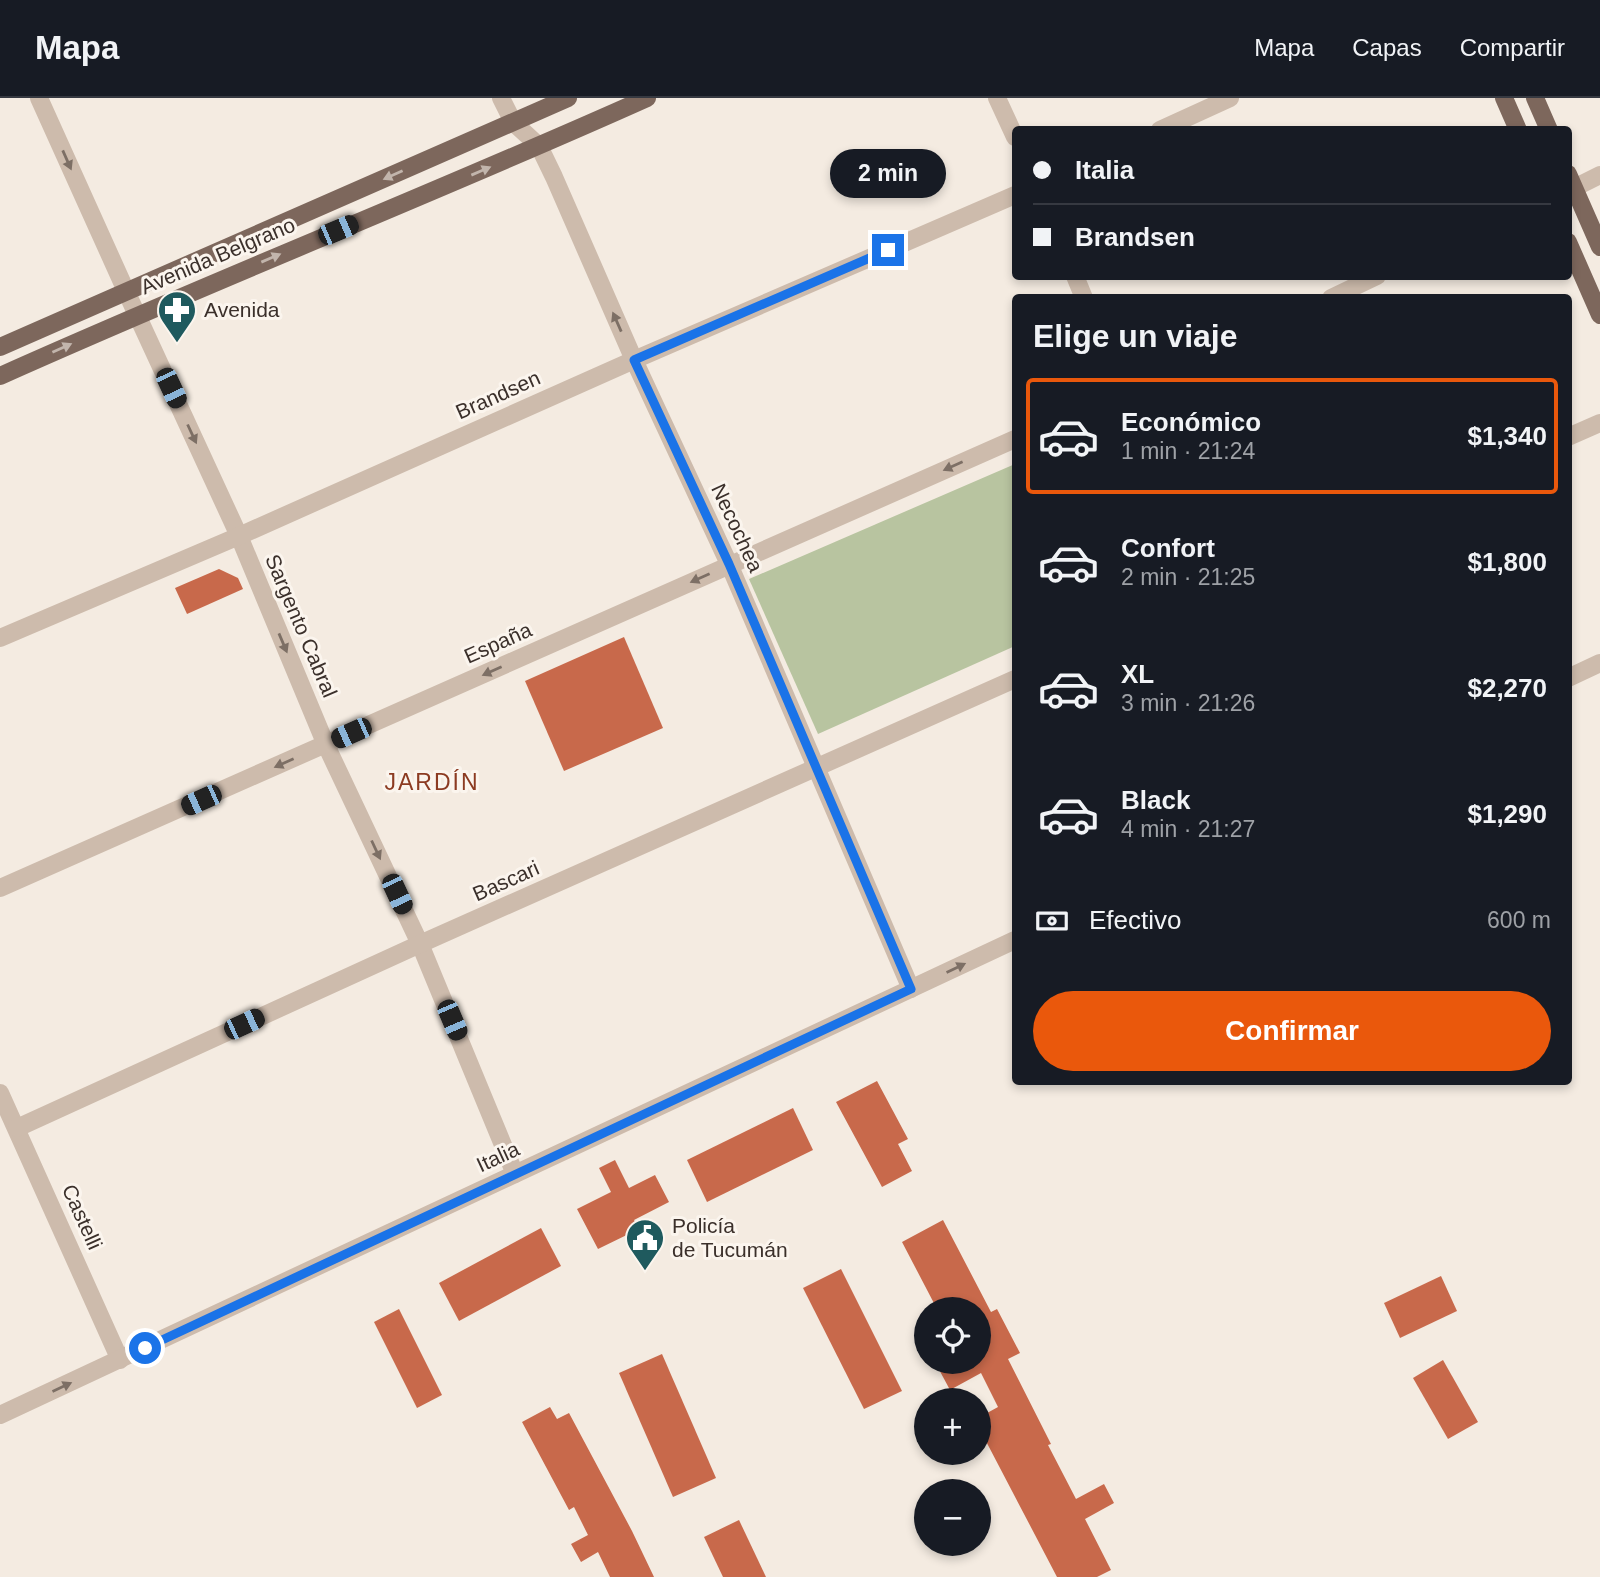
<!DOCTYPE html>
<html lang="es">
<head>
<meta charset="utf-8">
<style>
	:root { --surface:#171b24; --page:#242831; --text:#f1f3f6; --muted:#9ea1a6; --line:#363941; --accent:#ea580c }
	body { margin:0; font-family:Arial,sans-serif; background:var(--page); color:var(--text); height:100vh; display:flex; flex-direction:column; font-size:26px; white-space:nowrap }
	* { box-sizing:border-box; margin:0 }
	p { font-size:23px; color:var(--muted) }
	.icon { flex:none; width:38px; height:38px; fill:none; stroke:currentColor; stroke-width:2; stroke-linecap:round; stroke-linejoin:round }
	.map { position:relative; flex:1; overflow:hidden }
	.drawer { position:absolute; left:1012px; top:196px; width:560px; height:791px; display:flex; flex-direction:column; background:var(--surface); border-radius:7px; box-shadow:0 4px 10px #0003 }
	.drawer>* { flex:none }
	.guide { position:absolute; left:1012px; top:28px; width:560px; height:154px; border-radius:7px; box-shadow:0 4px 10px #0003; display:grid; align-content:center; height:154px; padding:0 21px; background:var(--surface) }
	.tools { position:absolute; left:914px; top:1199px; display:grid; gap:14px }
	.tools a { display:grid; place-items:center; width:77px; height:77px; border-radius:50%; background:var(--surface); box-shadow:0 4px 10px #0003; font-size:35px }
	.end { position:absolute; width:32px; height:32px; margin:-16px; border:9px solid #1a73e8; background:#fff; box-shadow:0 0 0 4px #fff }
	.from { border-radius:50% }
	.bubble { position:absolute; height:49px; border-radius:24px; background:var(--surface); box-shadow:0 4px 10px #0003; font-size:23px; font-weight:600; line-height:49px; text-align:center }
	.car { position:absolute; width:21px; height:42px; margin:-21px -10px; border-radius:9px; box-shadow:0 0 5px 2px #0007; background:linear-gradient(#222 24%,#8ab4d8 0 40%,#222 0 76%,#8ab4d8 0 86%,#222 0) }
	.guide b { display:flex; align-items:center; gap:24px; height:66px; font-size:26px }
	.guide b+b { border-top:2px solid var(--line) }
	.guide i { width:18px; height:18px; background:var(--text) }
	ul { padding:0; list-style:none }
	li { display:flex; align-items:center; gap:21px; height:116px; margin:0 14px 10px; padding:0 7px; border:4px solid transparent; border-radius:7px }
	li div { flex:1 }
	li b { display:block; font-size:26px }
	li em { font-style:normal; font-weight:600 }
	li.active { border-color:var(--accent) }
	li>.icon { width:63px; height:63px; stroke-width:1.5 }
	h2 { padding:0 21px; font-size:32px; line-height:84px }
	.pay { display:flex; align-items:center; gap:18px; height:77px; padding:0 21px; font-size:26px }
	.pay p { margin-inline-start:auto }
	.action { display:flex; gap:14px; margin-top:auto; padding:14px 21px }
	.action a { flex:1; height:80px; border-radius:42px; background:var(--accent); color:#fff; font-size:28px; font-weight:600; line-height:80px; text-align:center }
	header { display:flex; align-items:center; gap:42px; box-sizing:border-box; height:98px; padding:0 35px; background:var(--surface); border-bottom:2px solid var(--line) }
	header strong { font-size:33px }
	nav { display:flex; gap:38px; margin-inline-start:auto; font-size:24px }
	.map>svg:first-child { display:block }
	.park { fill:#b8c4a0 }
	.building { fill:#c8694b }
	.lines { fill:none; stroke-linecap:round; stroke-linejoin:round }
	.minor { stroke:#cdbbac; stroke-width:18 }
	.major { stroke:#7d675c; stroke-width:18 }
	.oneway { fill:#7d6f65 }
	.oneway2 { fill:#c2b5ac }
	.route { stroke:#1a73e8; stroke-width:9 }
	.labels { text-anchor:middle; stroke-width:6; stroke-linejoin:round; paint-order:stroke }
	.street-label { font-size:21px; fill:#3b302b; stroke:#fbf5ee }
	.poi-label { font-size:21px; fill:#3b302b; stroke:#fbf5ee; text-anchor:start }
	.neighbourhood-label { font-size:23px; letter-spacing:2px; fill:#8c3b22; stroke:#fbf5ee }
</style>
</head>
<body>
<header>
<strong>Mapa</strong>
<nav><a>Mapa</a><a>Capas</a><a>Compartir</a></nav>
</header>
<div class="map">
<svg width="1600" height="1479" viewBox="0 0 1600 1479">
	<rect width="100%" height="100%" fill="#f4ebe1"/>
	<path class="park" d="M1015,366v182l-197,88 -69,-155z"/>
	<g class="building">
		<path d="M219,471l19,9 5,11 -56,25 -12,-26z"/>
		<path d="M624,539l39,91 -99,43 -39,-90z"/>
		<path d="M877,983l31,58 -10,5 14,27 -30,16 -46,-85z"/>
		<path d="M793,1010l20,42 -106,52 -20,-42z"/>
		<path d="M615,1062l14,28 26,-13 14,27 -35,18 5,9 -41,20 -21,-40 34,-17 -12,-24z"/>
		<path d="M943,1122l48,92 6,-3 23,44 -12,6 43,85 -3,1 28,54 28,-15 10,19 -29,16 26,51 -14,7h-40l-79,-151v-8l20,-11 -17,-34 -31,17 -15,-28h43v-53h-41l-35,-67z"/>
		<path d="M541,1130l20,38 -102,55 -20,-38z"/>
		<path d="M841,1171l61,122 -38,18 -61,-121z"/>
		<path d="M1441,1178l16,35 -57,27 -16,-35z"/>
		<path d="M399,1211l43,86 -25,13 -43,-86z"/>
		<path d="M662,1256l54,124 -43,19 -54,-124z"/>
		<path d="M1443,1262l35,62 -30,17 -35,-61z"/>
		<path d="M550,1309l7,12 12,-6 63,118 22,46h-44l-12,-25 -17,10 -10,-18 17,-9 -14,-28 -5,3 -47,-88z"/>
		<path d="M739,1422l27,57h-43l-19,-40z"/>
	</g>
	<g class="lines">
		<g class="minor">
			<path d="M39,0l87,193 113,245 87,209 94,199 95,230"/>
			<path d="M501,0l12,24 26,24 15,31 80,183 95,204 182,425"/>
			<path d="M997,0l18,39"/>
			<path d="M1160,32l70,-32"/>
			<path d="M1568,93l32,-16"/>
			<path d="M1075,178l9,22"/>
			<path d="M1331,200l46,-22"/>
			<path d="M1568,339l32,-14"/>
			<path d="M0,540l239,-102 395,-176 381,-165"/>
			<path d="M1568,580l32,-15"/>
			<path d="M0,790l1015,-449"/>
			<path d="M0,995l120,267"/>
			<path d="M17,1030l403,-184 595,-265"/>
			<path d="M0,1317l1015,-475"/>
		</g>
		<g class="major">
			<path d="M1504,0l14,32"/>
			<path d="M1535,0l14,32"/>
			<path d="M1568,76l32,73"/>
			<path d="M1568,144l32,73"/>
			<path d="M0,249l568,-249"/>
			<path d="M0,278c214,-96 433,-182 647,-278"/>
		</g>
	</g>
	<defs><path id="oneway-solid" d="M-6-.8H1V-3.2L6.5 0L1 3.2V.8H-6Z" transform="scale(1.75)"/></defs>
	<g class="oneway">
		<use href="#oneway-solid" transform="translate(67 62) rotate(66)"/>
		<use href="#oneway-solid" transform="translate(617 224) rotate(-114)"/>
		<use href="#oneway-solid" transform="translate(192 336) rotate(65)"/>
		<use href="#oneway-solid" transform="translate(953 368) rotate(156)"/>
		<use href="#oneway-solid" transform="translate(700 480) rotate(156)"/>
		<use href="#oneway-solid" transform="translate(283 545) rotate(67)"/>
		<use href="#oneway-solid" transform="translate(492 573) rotate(156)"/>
		<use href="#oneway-solid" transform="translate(284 665) rotate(156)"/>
		<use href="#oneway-solid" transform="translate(376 752) rotate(65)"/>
		<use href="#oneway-solid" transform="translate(956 870) rotate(-26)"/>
		<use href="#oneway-solid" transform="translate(62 1289) rotate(-25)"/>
	</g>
	<g class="oneway2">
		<use href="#oneway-solid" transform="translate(481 73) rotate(-23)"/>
		<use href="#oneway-solid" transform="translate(393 77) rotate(156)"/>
		<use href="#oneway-solid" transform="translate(271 160) rotate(-23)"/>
		<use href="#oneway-solid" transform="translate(62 250) rotate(-24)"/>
	</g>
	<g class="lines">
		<path class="route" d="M145,1250l766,-359 -182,-425 -95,-204 254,-110"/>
	</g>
	<defs>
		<symbol id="pharmacy-pin" viewBox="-11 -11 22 30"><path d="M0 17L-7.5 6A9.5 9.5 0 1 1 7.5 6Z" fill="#1f5a5e" stroke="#fbf5ee"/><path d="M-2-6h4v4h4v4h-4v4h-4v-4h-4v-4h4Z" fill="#fff"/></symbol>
		<symbol id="civic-pin" viewBox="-11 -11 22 30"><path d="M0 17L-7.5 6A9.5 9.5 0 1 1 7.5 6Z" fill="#1f5a5e" stroke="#fbf5ee"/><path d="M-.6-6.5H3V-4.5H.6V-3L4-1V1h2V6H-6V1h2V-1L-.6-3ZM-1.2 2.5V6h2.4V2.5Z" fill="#fff"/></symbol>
	</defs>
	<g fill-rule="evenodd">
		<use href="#pharmacy-pin" x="155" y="190" width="44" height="60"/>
		<use href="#civic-pin" x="623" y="1118" width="44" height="60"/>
	</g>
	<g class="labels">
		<g class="street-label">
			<text transform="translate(218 158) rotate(-23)" y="7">Avenida Belgrano</text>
			<text transform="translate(498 297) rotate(-24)" y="7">Brandsen</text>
			<text transform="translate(737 430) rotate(65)" y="7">Necochea</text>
			<text transform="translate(301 528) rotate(67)" y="7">Sargento Cabral</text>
			<text transform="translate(498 545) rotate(-24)" y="7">España</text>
			<text transform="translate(506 783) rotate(-24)" y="7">Bascari</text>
			<text transform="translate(498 1059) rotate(-25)" y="7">Italia</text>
			<text transform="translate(82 1119) rotate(66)" y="7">Castelli</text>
		</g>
		<g class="poi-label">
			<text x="204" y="219">Avenida</text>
			<text x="672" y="1135">Policía<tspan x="672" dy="24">de Tucumán</tspan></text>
		</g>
		<g class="neighbourhood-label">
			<text x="432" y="692">JARDÍN</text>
		</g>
	</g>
</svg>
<div class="tools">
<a><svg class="icon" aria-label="locate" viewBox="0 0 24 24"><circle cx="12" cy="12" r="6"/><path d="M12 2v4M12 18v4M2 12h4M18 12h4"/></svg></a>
<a>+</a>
<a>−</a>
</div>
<i class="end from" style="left:145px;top:1250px"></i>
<i class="end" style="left:888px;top:152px"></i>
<div class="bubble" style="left:830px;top:51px;width:116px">2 min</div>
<i class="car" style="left:338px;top:132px;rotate:67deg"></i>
<i class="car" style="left:171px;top:290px;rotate:155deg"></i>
<i class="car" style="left:351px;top:635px;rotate:246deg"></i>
<i class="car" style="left:201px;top:702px;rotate:246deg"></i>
<i class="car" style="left:397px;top:796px;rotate:155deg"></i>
<i class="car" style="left:452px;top:922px;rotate:157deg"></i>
<i class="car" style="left:244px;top:926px;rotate:65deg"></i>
<div class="guide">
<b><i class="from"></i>Italia</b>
<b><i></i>Brandsen</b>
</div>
<section class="drawer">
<h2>Elige un viaje</h2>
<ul>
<li class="active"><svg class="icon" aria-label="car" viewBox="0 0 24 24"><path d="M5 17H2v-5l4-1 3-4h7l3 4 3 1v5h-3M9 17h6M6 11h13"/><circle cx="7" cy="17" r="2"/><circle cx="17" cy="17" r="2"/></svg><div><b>Económico</b><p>1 min · 21:24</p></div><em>$1,340</em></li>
<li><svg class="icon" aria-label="car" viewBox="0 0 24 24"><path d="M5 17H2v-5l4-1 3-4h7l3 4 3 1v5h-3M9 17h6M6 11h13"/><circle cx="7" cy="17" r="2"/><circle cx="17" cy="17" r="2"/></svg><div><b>Confort</b><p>2 min · 21:25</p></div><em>$1,800</em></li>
<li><svg class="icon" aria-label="car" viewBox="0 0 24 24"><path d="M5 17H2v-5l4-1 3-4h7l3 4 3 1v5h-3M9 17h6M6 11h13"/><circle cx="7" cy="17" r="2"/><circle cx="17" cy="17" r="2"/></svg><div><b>XL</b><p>3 min · 21:26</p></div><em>$2,270</em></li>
<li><svg class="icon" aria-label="car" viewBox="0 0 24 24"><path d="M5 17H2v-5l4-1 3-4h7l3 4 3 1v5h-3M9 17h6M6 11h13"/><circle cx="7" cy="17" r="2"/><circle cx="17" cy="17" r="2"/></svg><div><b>Black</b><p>4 min · 21:27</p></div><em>$1,290</em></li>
</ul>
<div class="pay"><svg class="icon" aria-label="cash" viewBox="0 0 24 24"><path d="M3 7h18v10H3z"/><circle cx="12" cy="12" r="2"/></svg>Efectivo<p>600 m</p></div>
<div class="action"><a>Confirmar</a></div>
</section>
</div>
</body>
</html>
